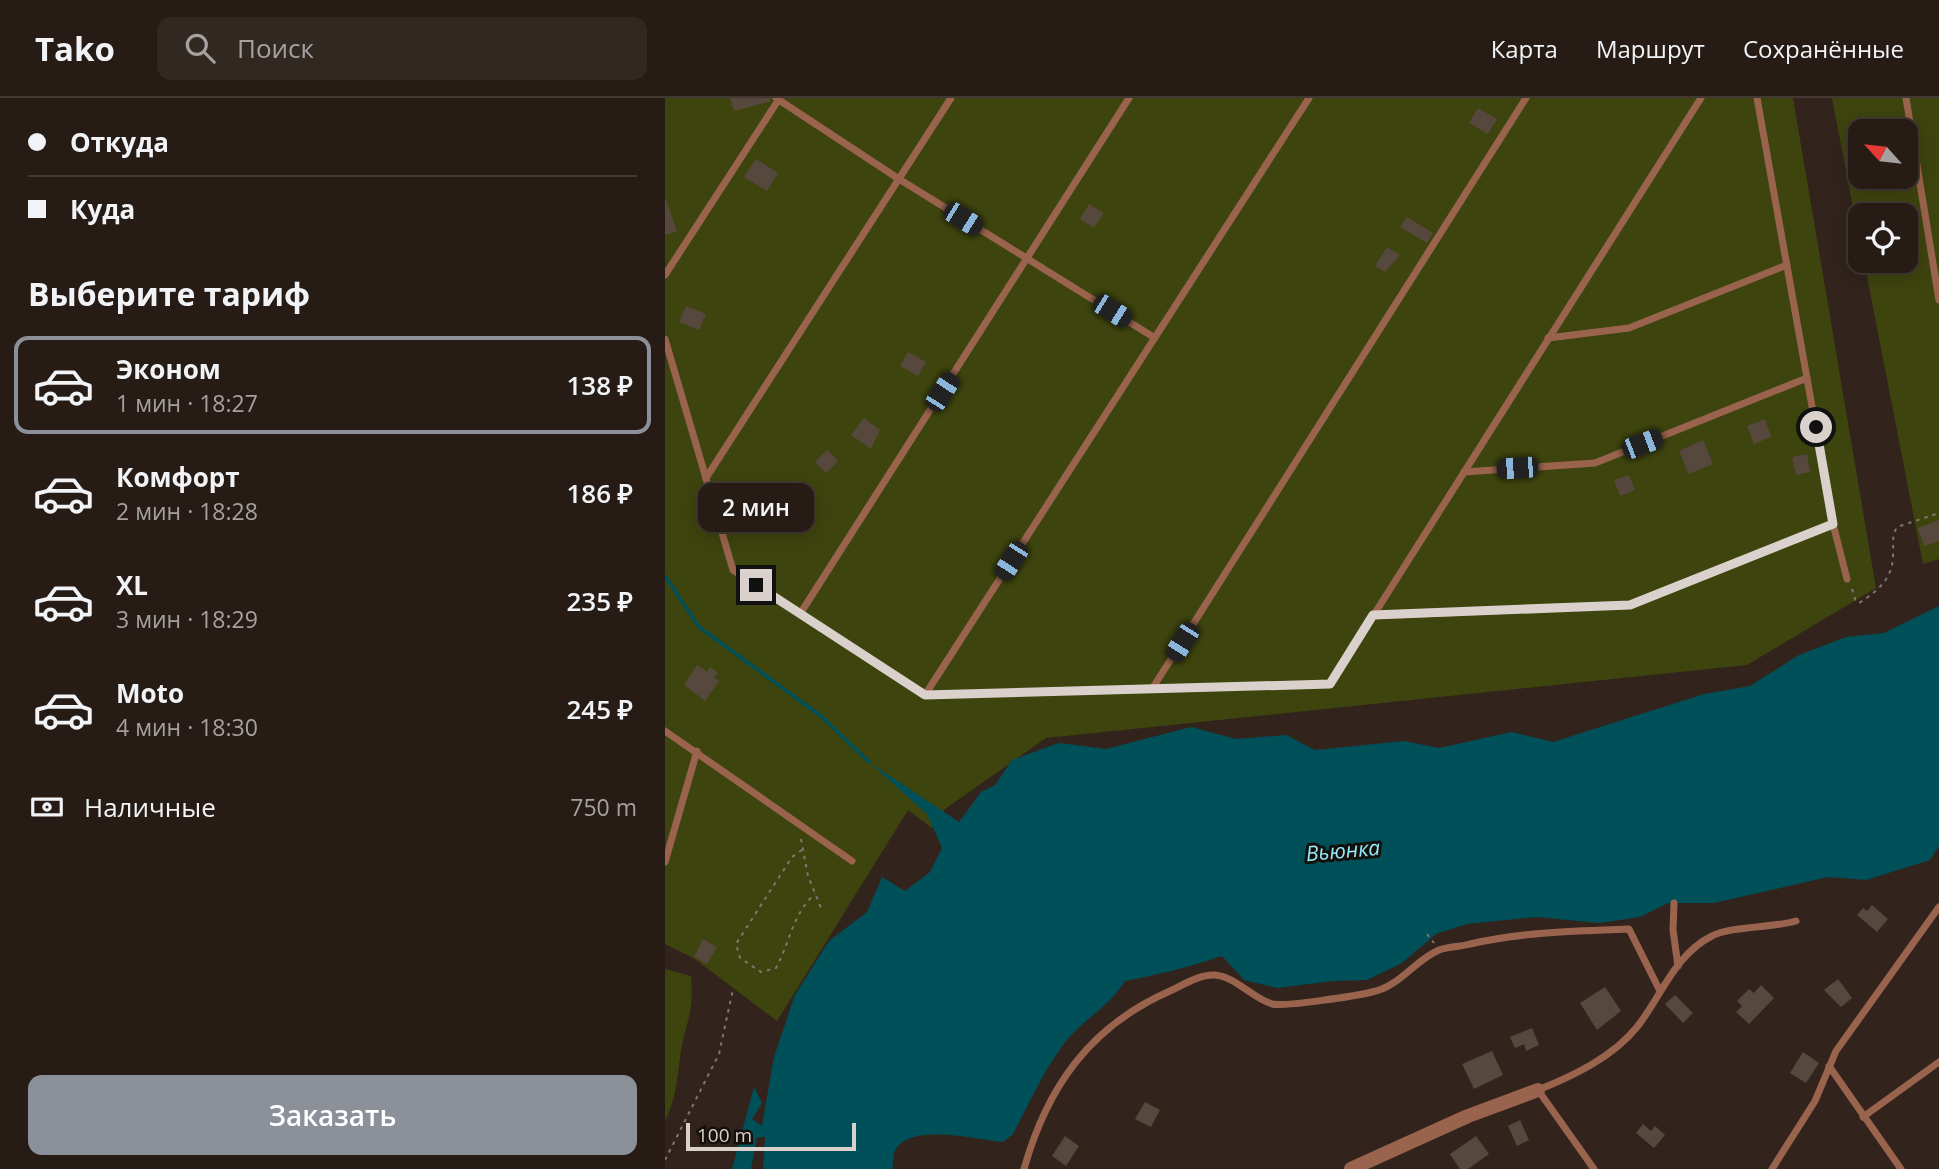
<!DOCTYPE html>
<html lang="ru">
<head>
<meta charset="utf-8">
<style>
	:root { --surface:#261b15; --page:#322822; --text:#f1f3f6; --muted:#a4a1a0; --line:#423934; --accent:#8c9099 }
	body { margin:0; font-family:"Open Sans",sans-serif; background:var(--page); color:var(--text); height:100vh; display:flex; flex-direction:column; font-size:26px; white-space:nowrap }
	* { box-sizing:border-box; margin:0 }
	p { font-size:23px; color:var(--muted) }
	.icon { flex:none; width:38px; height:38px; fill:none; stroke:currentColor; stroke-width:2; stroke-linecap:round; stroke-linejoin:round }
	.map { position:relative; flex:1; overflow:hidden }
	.sheet { display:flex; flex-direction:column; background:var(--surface); width:665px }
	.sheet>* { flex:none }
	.hud { display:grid; align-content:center; height:154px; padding:0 28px; background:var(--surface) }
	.needle { width:46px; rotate:297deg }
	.controls { position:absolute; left:1183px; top:21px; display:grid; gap:14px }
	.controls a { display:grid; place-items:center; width:70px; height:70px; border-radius:14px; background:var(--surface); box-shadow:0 4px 18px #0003,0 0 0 2px var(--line); font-size:35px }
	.scale { position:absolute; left:21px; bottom:18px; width:170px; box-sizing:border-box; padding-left:7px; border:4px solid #dbd1cc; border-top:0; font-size:19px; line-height:24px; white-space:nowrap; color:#dbd1cc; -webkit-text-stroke:5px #150f0b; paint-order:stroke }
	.end { position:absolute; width:32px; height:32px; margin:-16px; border:9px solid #dbd1cc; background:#111; box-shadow:0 0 0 4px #111 }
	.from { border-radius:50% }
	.bubble { position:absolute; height:49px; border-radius:14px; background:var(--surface); box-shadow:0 4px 18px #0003,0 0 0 2px var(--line); font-size:23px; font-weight:600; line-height:49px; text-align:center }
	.car { position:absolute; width:21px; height:42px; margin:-21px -10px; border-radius:9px; box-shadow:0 0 5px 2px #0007; background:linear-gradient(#222 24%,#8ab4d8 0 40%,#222 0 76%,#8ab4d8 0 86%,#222 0) }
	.hud b { display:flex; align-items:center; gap:24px; height:66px; font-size:26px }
	.hud b+b { border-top:2px solid var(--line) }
	.hud i { width:18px; height:18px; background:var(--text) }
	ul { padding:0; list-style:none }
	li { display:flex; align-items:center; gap:21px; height:98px; margin:0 14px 10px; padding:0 14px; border:4px solid transparent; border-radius:14px }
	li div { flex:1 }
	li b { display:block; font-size:26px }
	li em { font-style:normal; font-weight:600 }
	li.on { border-color:var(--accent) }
	li>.icon { width:63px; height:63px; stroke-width:1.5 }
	h2 { padding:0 28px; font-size:32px; line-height:84px }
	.pay { display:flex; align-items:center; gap:18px; height:77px; padding:0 28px; font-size:26px }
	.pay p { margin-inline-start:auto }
	.button { display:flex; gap:14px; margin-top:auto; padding:14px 28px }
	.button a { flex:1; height:80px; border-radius:14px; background:var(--accent); color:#fff; font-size:28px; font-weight:600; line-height:80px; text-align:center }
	header { display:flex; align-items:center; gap:42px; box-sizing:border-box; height:98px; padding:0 35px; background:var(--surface); border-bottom:2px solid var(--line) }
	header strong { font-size:33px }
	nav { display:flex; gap:38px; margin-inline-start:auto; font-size:24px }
	.search { width:490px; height:63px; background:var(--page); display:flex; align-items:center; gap:18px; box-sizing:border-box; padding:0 24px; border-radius:14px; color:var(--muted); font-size:26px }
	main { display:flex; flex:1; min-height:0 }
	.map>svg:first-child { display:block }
	.green { fill:#3e440e; fill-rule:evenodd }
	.water { fill:#005059 }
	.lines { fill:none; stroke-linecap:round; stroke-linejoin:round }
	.stream { stroke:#005059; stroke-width:3.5 }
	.building { fill:#56483d }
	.path { stroke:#81756e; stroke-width:2; stroke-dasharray:3.5 5; stroke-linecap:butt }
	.service { stroke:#9a634e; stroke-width:7 }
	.minor { stroke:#9a634e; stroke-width:14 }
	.route { stroke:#dbd1cc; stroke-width:9 }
	.labels { text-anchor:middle; stroke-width:6; stroke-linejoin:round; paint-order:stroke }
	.water-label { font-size:21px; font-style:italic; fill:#93ebf9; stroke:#150f0b }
</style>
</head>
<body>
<header>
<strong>Tako</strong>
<div class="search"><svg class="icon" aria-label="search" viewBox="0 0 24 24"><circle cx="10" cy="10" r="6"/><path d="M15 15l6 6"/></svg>Поиск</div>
<nav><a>Карта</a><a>Маршрут</a><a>Сохранённые</a></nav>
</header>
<main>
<section class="sheet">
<div class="hud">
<b><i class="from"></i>Откуда</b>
<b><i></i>Куда</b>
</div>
<h2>Выберите тариф</h2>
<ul>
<li class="on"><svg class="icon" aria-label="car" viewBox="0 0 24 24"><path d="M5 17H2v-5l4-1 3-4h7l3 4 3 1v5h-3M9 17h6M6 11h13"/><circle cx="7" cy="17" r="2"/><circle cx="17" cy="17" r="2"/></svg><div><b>Эконом</b><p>1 мин · 18:27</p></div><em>138 ₽</em></li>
<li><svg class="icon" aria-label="car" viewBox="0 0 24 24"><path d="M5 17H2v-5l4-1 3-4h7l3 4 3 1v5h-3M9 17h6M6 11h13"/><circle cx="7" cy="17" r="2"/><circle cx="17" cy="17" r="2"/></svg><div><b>Комфорт</b><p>2 мин · 18:28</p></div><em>186 ₽</em></li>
<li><svg class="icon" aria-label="car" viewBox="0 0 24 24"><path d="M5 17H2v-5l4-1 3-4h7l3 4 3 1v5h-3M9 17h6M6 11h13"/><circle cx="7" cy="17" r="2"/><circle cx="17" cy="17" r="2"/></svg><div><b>XL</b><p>3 мин · 18:29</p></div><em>235 ₽</em></li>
<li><svg class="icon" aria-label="car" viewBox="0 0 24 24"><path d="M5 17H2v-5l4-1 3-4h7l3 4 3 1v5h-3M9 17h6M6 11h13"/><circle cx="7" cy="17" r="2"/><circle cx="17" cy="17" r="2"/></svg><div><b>Moto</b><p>4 мин · 18:30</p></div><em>245 ₽</em></li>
</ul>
<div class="pay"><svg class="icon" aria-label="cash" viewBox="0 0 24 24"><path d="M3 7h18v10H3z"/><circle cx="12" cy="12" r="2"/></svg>Наличные<p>750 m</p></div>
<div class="button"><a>Заказать</a></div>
</section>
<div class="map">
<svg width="1274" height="1071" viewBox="0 0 1274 1071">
	<rect width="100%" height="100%" fill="#32241c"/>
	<g class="green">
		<path d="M0,0h1128l83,490 -129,77 -701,73 -101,71 -13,19 -24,-18 -131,211 -82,-62 -30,-15z"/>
		<path d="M1167,0h107v461l-16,5 -59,-303h42v-46h-46v28zM1195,33h46v46h-46z"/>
		<path d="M0,871l26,7c3,35 -4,43 -10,75 -4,26 -4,46 -16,70z"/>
	</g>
	<path class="water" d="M1274,508v240l-9,14 -64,20 -38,-3 -114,26h-46l-28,14 -41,6 -62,-6 -70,7 -31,10 -34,29 -35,17 -34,1 -56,7 -33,-8 -22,-24c-33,11 -65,19 -97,25 -17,28 -46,40 -64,67 -19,26 -33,58 -48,86l-10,8c-26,-2 -96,-21 -109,11 -1,5 0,11 -2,16h-129l2,-32h-8l-6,32h-19l22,-82 8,16 -10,16 10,7 12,-69 21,-62 34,-54 38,-29 15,-35 23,14 25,-19 12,-24 -15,-34 -58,-52 90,60 22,-30 14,-7 17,-25 47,-17 47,6 85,-22 45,12 50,-4 29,15 89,-9 35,7 73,-16 41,10 151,-48 46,-8 49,-31 47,-18 38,-4z"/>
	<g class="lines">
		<path class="stream" d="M0,478l34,51 122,89 48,46"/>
	</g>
	<g class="building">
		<path d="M65,0h40l1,3 -37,10z"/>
		<path d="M813,10l19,11 -9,15 -19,-11z"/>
		<path d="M91,61l22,14 -11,18 -23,-14z"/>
		<path d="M0,99l12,34 -12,4z"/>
		<path d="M424,106l15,9 -10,15 -14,-9z"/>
		<path d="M742,119l26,16 -6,10 -27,-16z"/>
		<path d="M722,149l13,8 -15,17 -10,-6z"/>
		<path d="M21,208l20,8 -7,16 -20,-8z"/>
		<path d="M243,254l18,10 -8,14 -18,-10z"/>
		<path d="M199,320l16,12 -9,19 -20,-14z"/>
		<path d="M1100,321l6,18 -17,7 -7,-18z"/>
		<path d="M1038,342l10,24 -24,10 -10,-23z"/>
		<path d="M162,352l11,11 -12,12 -11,-11z"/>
		<path d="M1142,356l3,18 -14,3 -4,-18z"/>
		<path d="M964,377l6,15 -15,6 -6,-16z"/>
		<path d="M1274,422v21l-15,5 -6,-18z"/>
		<path d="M32,567l10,7 3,-5 8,6 -4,5 5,3 -14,20 -21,-16z"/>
		<path d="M1207,807l16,14 -11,13 -20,-17 6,-7 4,3z"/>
		<path d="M38,841l14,8 -10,17 -13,-7z"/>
		<path d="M1173,881l14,19 -11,9 -17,-17z"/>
		<path d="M1096,887l13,13 -25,26 -13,-12 6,-6 -5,-5 12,-12 5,4z"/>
		<path d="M940,889l16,24 -24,19 -17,-27z"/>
		<path d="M1010,897l18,18 -10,10 -18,-19z"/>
		<path d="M867,930l7,17 -13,6 -2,-7 -9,4 -5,-11z"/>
		<path d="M827,953l11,24 -29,14 -12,-25z"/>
		<path d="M1138,954l16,11 -13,20 -16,-10z"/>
		<path d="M480,1004l15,8 -9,17 -16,-8z"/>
		<path d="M855,1022l9,20 -12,6 -9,-20z"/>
		<path d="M978,1026l8,7 4,-5 10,9 -11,13 -18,-15z"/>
		<path d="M400,1038l14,10 -13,20 -14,-10z"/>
		<path d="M811,1038l13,18 -21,15h-8l-10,-15z"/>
	</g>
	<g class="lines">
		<g class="path">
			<path d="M1187,491l4,13 3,1c19,-12 34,-25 34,-48 1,-11 -2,-18 4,-28l42,-14"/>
			<path d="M136,741l7,37 13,32"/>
			<path d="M137,752l-10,7 -56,87 4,14 21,14 15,-4c14,-26 17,-55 39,-74"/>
			<path d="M762,836l7,9"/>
			<path d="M0,1062l54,-106 14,-65"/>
		</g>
		<g class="service">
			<path d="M111,0l123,81 256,159"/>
			<path d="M1092,0l76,426 14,55"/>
			<path d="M1241,0l33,202"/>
			<path d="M0,177l114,-176"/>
			<path d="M883,240l81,-10 158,-63"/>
			<path d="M0,241l68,231 192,125 384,-597"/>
			<path d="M799,374l131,-9 212,-85"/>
			<path d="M41,380l245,-380"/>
			<path d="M135,516l329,-516"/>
			<path d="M708,518l257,-11 203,-81"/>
			<path d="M487,591l374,-591"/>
			<path d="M260,597l405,-11 371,-586"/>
			<path d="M0,633l187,130"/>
			<path d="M0,764l32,-111"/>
			<path d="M1009,805l-1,27 5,36"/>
			<path d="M1164,968l72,103"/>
			<path d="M1198,1019l76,-55"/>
			<path d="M359,1071c23,-82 66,-143 146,-178 13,-6 30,-17 45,-16 21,2 37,23 57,29 12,3 84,-8 100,-12 27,-5 43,-32 67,-42 10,-4 21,-3 31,-6 53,-12 105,-13 159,-15l31,62"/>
			<path d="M929,1071l-56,-79c35,-14 75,-33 99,-63 24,-30 38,-73 75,-91 19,-10 60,-8 84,-15"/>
			<path d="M1107,1071l43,-68 21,-50 103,-144"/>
		</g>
		<path class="minor" d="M686,1071l117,-53 70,-26"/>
	</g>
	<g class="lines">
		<path class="route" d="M91,487l169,110 405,-11 43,-69 257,-10 203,-81 -17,-97"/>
	</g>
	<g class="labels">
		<g class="water-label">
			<text transform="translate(678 753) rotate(-5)" y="7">Вьюнка</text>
		</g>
	</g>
</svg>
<div class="controls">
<a><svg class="needle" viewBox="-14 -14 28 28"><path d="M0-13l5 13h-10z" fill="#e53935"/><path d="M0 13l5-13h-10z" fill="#a4a1a0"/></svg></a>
<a><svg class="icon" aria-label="locate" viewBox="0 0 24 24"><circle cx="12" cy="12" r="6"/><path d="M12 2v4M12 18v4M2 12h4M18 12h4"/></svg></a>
</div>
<div class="scale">100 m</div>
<i class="end from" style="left:1151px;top:329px"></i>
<i class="end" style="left:91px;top:487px"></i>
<div class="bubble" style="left:33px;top:385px;width:116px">2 мин</div>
<i class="car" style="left:298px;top:121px;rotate:122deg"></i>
<i class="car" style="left:447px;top:213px;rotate:122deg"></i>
<i class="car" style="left:277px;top:294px;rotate:33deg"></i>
<i class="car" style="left:977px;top:346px;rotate:69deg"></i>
<i class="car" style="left:852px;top:370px;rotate:266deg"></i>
<i class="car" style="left:346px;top:463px;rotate:213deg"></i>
<i class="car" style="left:517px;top:544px;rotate:212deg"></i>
</div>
</main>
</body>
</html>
